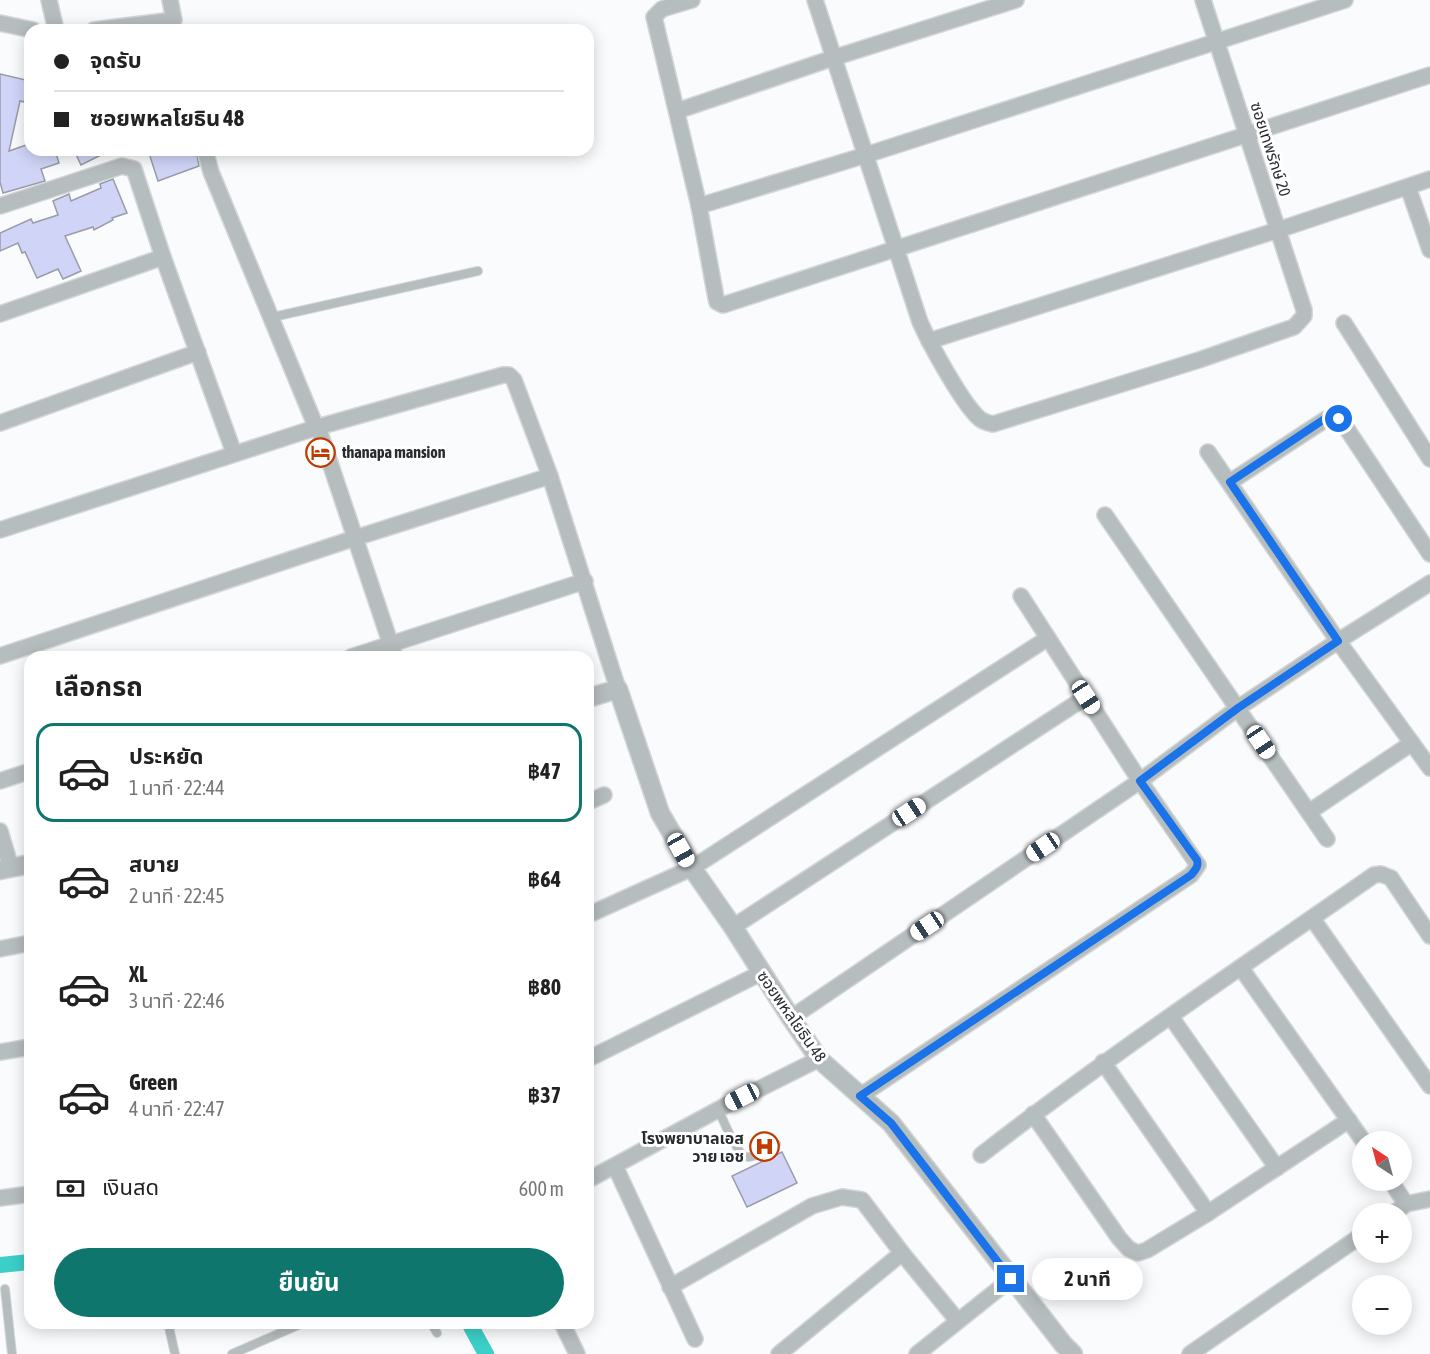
<!DOCTYPE html>
<html lang="th">
<head>
<meta charset="utf-8">
<style>
	:root { --surface:#fff; --page:#f2f2f2; --text:#222; --muted:#767676; --line:#e0e0e0; --accent:#0f766e }
	body { margin:0; font-family:"Asap Condensed","Noto Sans Thai",sans-serif; background:var(--page); color:var(--text); height:100vh; display:flex; flex-direction:column; font-size:22px; white-space:nowrap }
	* { box-sizing:border-box; margin:0 }
	p { font-size:20px; color:var(--muted) }
	.icon { flex:none; width:33px; height:33px; fill:none; stroke:currentColor; stroke-width:2; stroke-linecap:round; stroke-linejoin:round }
	.map { position:relative; flex:1; overflow:hidden }
	.panel { position:absolute; left:24px; top:651px; width:570px; height:678px; display:flex; flex-direction:column; background:var(--surface); border-radius:18px; box-shadow:0 3px 15px #0003 }
	.panel>* { flex:none }
	.guide { position:absolute; left:24px; top:24px; width:570px; height:132px; border-radius:18px; box-shadow:0 3px 15px #0003; display:grid; align-content:center; height:132px; padding:0 30px; background:var(--surface) }
	.needle { width:39px; rotate:324deg }
	.fabs { position:absolute; left:1352px; top:1131px; display:grid; gap:12px }
	.fabs a { display:grid; place-items:center; width:60px; height:60px; border-radius:50%; background:var(--surface); box-shadow:0 3px 15px #0003; font-size:30px }
	.end { position:absolute; width:27px; height:27px; margin:-14px; border:8px solid #1a73e8; background:#fff; box-shadow:0 0 0 3px #fff }
	.from { border-radius:50% }
	.bubble { position:absolute; height:42px; border-radius:21px; background:var(--surface); box-shadow:0 3px 15px #0003; font-size:20px; font-weight:700; line-height:42px; text-align:center }
	.car { position:absolute; width:18px; height:36px; margin:-18px -9px; border-radius:8px; box-shadow:0 0 4px 2px #0007; background:linear-gradient(#fff 24%,#345 0 40%,#fff 0 76%,#345 0 86%,#fff 0) }
	.guide b { display:flex; align-items:center; gap:21px; height:57px; font-size:22px }
	.guide b+b { border-top:2px solid var(--line) }
	.guide i { width:15px; height:15px; background:var(--text) }
	ul { padding:0; list-style:none }
	li { display:flex; align-items:center; gap:18px; height:99px; margin:0 12px 9px; padding:0 18px; border:3px solid transparent; border-radius:18px }
	li div { flex:1 }
	li b { display:block; font-size:22px }
	li em { font-style:normal; font-weight:700 }
	li.selected { border-color:var(--accent) }
	li>.icon { width:54px; height:54px; stroke-width:1.5 }
	h2 { padding:0 30px; font-size:27px; line-height:72px }
	.pay { display:flex; align-items:center; gap:15px; height:66px; padding:0 30px; font-size:22px }
	.pay p { margin-inline-start:auto }
	.primary-button { display:flex; gap:12px; margin-top:auto; padding:12px 30px }
	.primary-button a { flex:1; height:69px; border-radius:36px; background:var(--accent); color:#fff; font-size:24px; font-weight:700; line-height:69px; text-align:center }
	.map>svg:first-child { display:block }
	.lines { fill:none; stroke-linecap:round; stroke-linejoin:round }
	.canal { stroke:#3bcfc7; stroke-width:16 }
	.building { fill:#d0d5f8; stroke:#999ba8; stroke-width:1.5 }
	.service-casing { stroke:#d3d6d8; stroke-width:10 }
	.minor-casing { stroke:#d3d6d8; stroke-width:18 }
	.tertiary-casing { stroke:#d3d6d8; stroke-width:21 }
	.service { stroke:#b6bdbf; stroke-width:8 }
	.minor { stroke:#b6bdbf; stroke-width:15 }
	.tertiary { stroke:#b6bdbf; stroke-width:18 }
	.route { stroke:#1a73e8; stroke-width:8 }
	.labels { text-anchor:middle; stroke-width:6; stroke-linejoin:round; paint-order:stroke }
	.street-label { font-size:16px; fill:#282c30; stroke:#fff }
	.poi-label { font-size:16px; font-weight:bold; fill:#282c30; stroke:#fff; text-anchor:start }
</style>
</head>
<body>
<div class="map">
<svg width="1430" height="1354" viewBox="0 0 1430 1354">
	<rect width="100%" height="100%" fill="#f9fbfd"/>
	<g class="lines">
		<g class="canal">
			<path d="M0,1265l30,-3"/>
			<path d="M469,1323l17,31"/>
		</g>
	</g>
	<g class="building">
		<path d="M0,74l30,7 -6,21 -4,-1 -11,50 20,-7 1,6h25l4,13 -18,6 4,12 -42,12 -3,-11z"/>
		<path d="M74,150h37l-30,15z"/>
		<path d="M148,150h48l3,16 -41,15z"/>
		<path d="M113,179l14,34 -15,5 1,2 -19,10 -1,-3 -28,9 16,35 -18,8 -5,-10 -21,9 -12,-26 -3,1 -4,-10 -18,8v-18l31,-14 2,4 25,-8 -5,-14 16,-7 2,7 30,-13 -1,-4z"/>
		<path d="M782,1152l15,31 -50,24 -15,-31z"/>
	</g>
	<g class="lines">
		<defs>
			<g id="service">
				<path d="M273,317l205,-46"/>
				<path d="M718,1109c5,10 20,50 31,48 9,-1 19,-9 27,-13"/>
				<path d="M5,1289l7,65"/>
				<path d="M168,1323l7,31"/>
				<path d="M431,1323l6,10"/>
				<path d="M232,1354l71,-31"/>
			</g>
			<g id="minor">
				<path d="M49,0l7,30"/>
				<path d="M692,0l-30,9 -8,8 45,189 17,92 1,4 6,3 707,-230"/>
				<path d="M815,0l105,322c10,22 43,83 60,97 4,3 9,4 13,5l206,-64 95,-33 10,-11v-6l-101,-310"/>
				<path d="M0,23l33,7"/>
				<path d="M94,30l80,-10 -4,-20"/>
				<path d="M677,111l156,-53 183,-58"/>
				<path d="M205,150l6,22 105,255"/>
				<path d="M1408,187l22,63"/>
				<path d="M0,206l122,-40 12,3 29,88 71,196"/>
				<path d="M699,206l167,-51 479,-155"/>
				<path d="M0,314l163,-57"/>
				<path d="M1344,323l86,136"/>
				<path d="M929,341l349,-111 152,-51"/>
				<path d="M0,423l198,-71"/>
				<path d="M318,427l77,230"/>
				<path d="M1208,452l130,189 92,127"/>
				<path d="M1230,482l96,-63 9,-2 8,6 87,131"/>
				<path d="M1105,515l222,324"/>
				<path d="M0,530l318,-103 185,-52h6l5,5 36,96 68,213"/>
				<path d="M0,656l355,-118 195,-62"/>
				<path d="M351,657l234,-76"/>
				<path d="M0,781l30,-10"/>
				<path d="M588,802l16,-7"/>
				<path d="M1309,812l103,-69"/>
				<path d="M0,831l11,37"/>
				<path d="M588,915l104,-47 356,-230"/>
				<path d="M1312,918l118,168"/>
				<path d="M733,927l353,-230"/>
				<path d="M0,949l30,-6"/>
				<path d="M1241,968l123,174"/>
				<path d="M1171,1017l106,151"/>
				<path d="M791,1018l349,-237 98,-73 100,-67 92,-58"/>
				<path d="M0,1052l30,-5"/>
				<path d="M588,1059l173,-86"/>
				<path d="M1103,1062l105,151"/>
				<path d="M860,1096l331,-221 7,-10 -58,-84 -119,-185"/>
				<path d="M1033,1114l86,124 10,11 9,4 9,-3 61,-37 141,-93"/>
				<path d="M981,1155c127,-99 261,-188 393,-280l7,-1 10,4 39,58"/>
				<path d="M615,1166l80,173"/>
				<path d="M588,1180l135,-73 96,-48"/>
				<path d="M1390,1180l16,24"/>
				<path d="M0,1198l30,-4"/>
				<path d="M1393,1214l13,-10 24,-5"/>
				<path d="M670,1287l142,-81 30,-9 20,3 40,53 55,67"/>
				<path d="M562,1323l15,31"/>
				<path d="M779,1354l123,-101"/>
				<path d="M917,1354l94,-75"/>
				<path d="M1190,1354l172,-119"/>
			</g>
			<g id="tertiary">
				<path d="M588,698l30,-9 42,124 32,55 41,59 58,91 28,41 72,64 172,221 10,10"/>
				<path d="M0,870l30,-6"/>
			</g>
		</defs>
		<use href="#service" class="service-casing"/>
		<use href="#minor" class="minor-casing"/>
		<use href="#tertiary" class="tertiary-casing"/>
		<use href="#service" class="service"/>
		<use href="#minor" class="minor"/>
		<use href="#tertiary" class="tertiary"/>
	</g>
	<g class="lines">
		<path class="route" d="M1011,1279l-120,-156 -31,-27 331,-221c4,-5 8,-8 6,-15l-57,-79 98,-73 100,-67 -108,-159 96,-64 9,-1 4,2"/>
	</g>
	<defs>
		<symbol id="hotel-ring" viewBox="-11 -11 22 22"><circle r="9.5" fill="#fff" stroke="#c13a00" stroke-width="1.5"/><path d="M-6-4.5h1.5V1H6V5H4.5V3h-9V5H-6ZM-4 0a1.8 1.8 0 1 1 3.6 0ZM.5 0V-2.5h3Q6-2.5 6 0Z" fill="#c13a00"/></symbol>
		<symbol id="hospital-ring" viewBox="-11 -11 22 22"><circle r="9.5" fill="#fff" stroke="#c13a00" stroke-width="1.5"/><path d="M-5-5h3v3.5h4V-5h3V5h-3V1.5h-4V5h-3Z" fill="#c13a00"/></symbol>
	</defs>
	<g fill-rule="evenodd">
		<use href="#hotel-ring" x="304" y="436" width="33" height="33"/>
		<use href="#hospital-ring" x="748" y="1130" width="33" height="33"/>
	</g>
	<g class="labels">
		<g class="street-label">
			<text transform="translate(1271 149) rotate(72)" y="6">ซอยเทพรักษ์ 20</text>
			<text transform="translate(792 1016) rotate(55)" y="6">ซอยพหลโยธิน 48</text>
		</g>
		<g class="poi-label">
			<text x="342" y="458">thanapa mansion</text>
			<text x="744" y="1144" text-anchor="end">โรงพยาบาลเอส<tspan x="744" dy="18">วาย เอช</tspan></text>
		</g>
	</g>
</svg>
<div class="fabs">
<a><svg class="needle" viewBox="-14 -14 28 28"><path d="M0-13l5 13h-10z" fill="#e53935"/><path d="M0 13l5-13h-10z" fill="#767676"/></svg></a>
<a>+</a>
<a>−</a>
</div>
<i class="end from" style="left:1339px;top:419px"></i>
<i class="end" style="left:1011px;top:1279px"></i>
<div class="bubble" style="left:1032px;top:1258px;width:111px">2 นาที</div>
<i class="car" style="left:1086px;top:697px;rotate:147deg"></i>
<i class="car" style="left:1261px;top:742px;rotate:146deg"></i>
<i class="car" style="left:909px;top:812px;rotate:57deg"></i>
<i class="car" style="left:1043px;top:847px;rotate:236deg"></i>
<i class="car" style="left:681px;top:850px;rotate:151deg"></i>
<i class="car" style="left:927px;top:926px;rotate:236deg"></i>
<i class="car" style="left:742px;top:1097px;rotate:243deg"></i>
<div class="guide">
<b><i class="from"></i>จุดรับ</b>
<b><i></i>ซอยพหลโยธิน 48</b>
</div>
<section class="panel">
<h2>เลือกรถ</h2>
<ul>
<li class="selected"><svg class="icon" aria-label="car" viewBox="0 0 24 24"><path d="M5 17H2v-5l4-1 3-4h7l3 4 3 1v5h-3M9 17h6M6 11h13"/><circle cx="7" cy="17" r="2"/><circle cx="17" cy="17" r="2"/></svg><div><b>ประหยัด</b><p>1 นาที · 22:44</p></div><em>฿47</em></li>
<li><svg class="icon" aria-label="car" viewBox="0 0 24 24"><path d="M5 17H2v-5l4-1 3-4h7l3 4 3 1v5h-3M9 17h6M6 11h13"/><circle cx="7" cy="17" r="2"/><circle cx="17" cy="17" r="2"/></svg><div><b>สบาย</b><p>2 นาที · 22:45</p></div><em>฿64</em></li>
<li><svg class="icon" aria-label="car" viewBox="0 0 24 24"><path d="M5 17H2v-5l4-1 3-4h7l3 4 3 1v5h-3M9 17h6M6 11h13"/><circle cx="7" cy="17" r="2"/><circle cx="17" cy="17" r="2"/></svg><div><b>XL</b><p>3 นาที · 22:46</p></div><em>฿80</em></li>
<li><svg class="icon" aria-label="car" viewBox="0 0 24 24"><path d="M5 17H2v-5l4-1 3-4h7l3 4 3 1v5h-3M9 17h6M6 11h13"/><circle cx="7" cy="17" r="2"/><circle cx="17" cy="17" r="2"/></svg><div><b>Green</b><p>4 นาที · 22:47</p></div><em>฿37</em></li>
</ul>
<div class="pay"><svg class="icon" aria-label="cash" viewBox="0 0 24 24"><path d="M3 7h18v10H3z"/><circle cx="12" cy="12" r="2"/></svg>เงินสด<p>600 m</p></div>
<div class="primary-button"><a>ยืนยัน</a></div>
</section>
</div>
</body>
</html>
